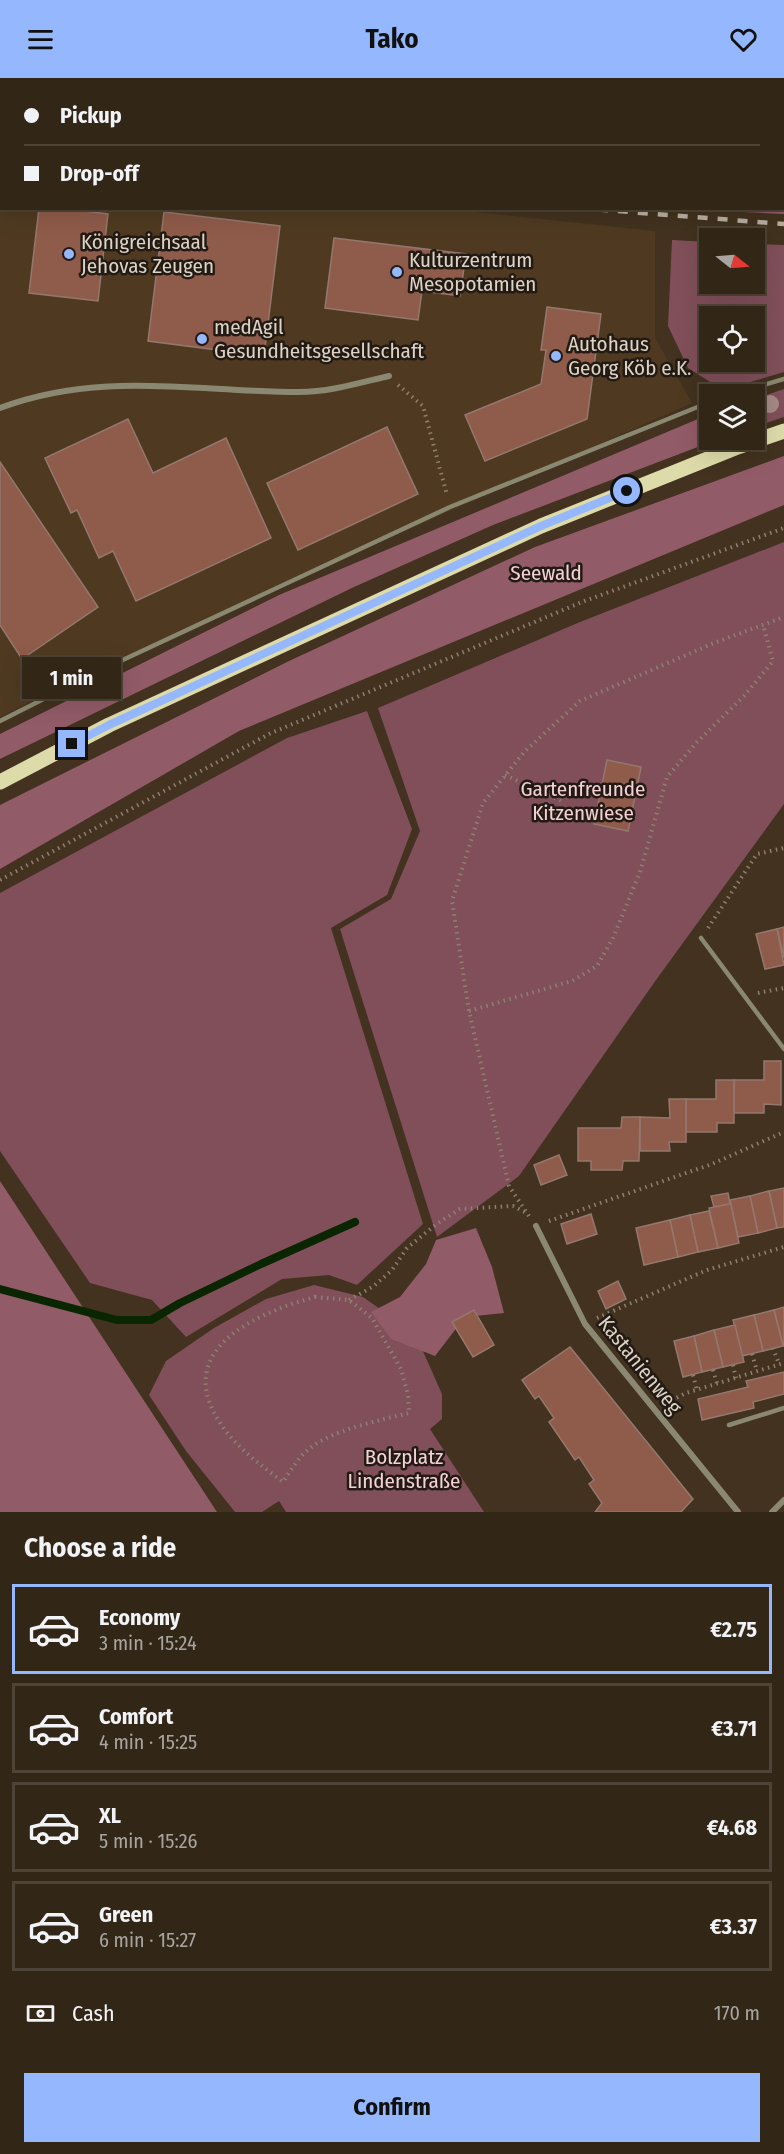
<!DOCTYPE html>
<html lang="en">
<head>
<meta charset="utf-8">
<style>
	:root { --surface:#322617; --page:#3d3224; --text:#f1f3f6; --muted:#a8a5a1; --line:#4d4336; --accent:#94b7fd }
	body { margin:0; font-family:"Fira Sans Condensed",sans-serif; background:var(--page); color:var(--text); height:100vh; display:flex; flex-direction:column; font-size:22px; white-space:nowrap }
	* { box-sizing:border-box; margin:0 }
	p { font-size:20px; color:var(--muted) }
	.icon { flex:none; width:33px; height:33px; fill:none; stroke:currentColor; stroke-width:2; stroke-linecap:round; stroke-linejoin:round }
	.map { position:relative; height:1434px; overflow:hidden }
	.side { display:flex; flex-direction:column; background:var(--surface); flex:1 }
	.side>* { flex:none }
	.hud { position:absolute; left:0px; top:0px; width:784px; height:132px; box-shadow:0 6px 24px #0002,0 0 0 2px var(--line); display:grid; align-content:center; height:132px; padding:0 24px; background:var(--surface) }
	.needle { width:39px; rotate:107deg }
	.controls { position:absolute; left:699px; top:150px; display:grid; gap:12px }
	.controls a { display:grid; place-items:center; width:66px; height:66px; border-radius:0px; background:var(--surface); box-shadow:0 6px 24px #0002,0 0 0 2px var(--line); font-size:30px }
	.end { position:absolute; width:27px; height:27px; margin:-14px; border:8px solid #94b7fd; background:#111; box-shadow:0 0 0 3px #111 }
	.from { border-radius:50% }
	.bubble { position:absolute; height:42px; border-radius:0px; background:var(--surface); box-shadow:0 6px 24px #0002,0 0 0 2px var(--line); font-size:20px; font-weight:700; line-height:42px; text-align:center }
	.hud b { display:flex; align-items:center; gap:21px; height:57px; font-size:22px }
	.hud b+b { border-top:2px solid var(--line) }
	.hud i { width:15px; height:15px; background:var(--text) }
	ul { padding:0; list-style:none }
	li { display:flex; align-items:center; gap:18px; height:90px; margin:0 12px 9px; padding:0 12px; border:3px solid var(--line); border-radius:0px }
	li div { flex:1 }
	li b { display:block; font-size:22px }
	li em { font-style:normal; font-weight:700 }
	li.on { border-color:var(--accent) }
	li>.icon { width:54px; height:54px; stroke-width:1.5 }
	h2 { padding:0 24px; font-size:27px; line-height:72px }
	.pay { display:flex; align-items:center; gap:15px; height:66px; padding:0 24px; font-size:22px }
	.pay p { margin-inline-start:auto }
	.action { display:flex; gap:12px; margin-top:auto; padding:12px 24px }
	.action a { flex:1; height:69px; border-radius:0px; background:var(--accent); color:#111; font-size:24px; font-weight:700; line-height:69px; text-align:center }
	header { display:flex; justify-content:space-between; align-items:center; height:78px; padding:0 24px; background:var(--accent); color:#111; font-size:27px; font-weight:700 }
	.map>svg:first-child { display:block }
	.built { fill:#4f3a21 }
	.green { fill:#804f5a; fill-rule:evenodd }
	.forest { fill:#925b68 }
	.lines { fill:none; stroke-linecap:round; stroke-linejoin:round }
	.stream { stroke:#092600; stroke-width:8 }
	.building { fill:#8f5b4a; stroke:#94786f; stroke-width:1.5 }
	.path { stroke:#8d8071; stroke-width:4; stroke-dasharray:1.5 4.5; stroke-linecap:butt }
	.service { stroke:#8a8871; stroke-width:4.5 }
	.minor { stroke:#8a8871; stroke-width:6 }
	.primary { stroke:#dedbab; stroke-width:15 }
	.rail { stroke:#baafa2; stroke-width:4.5; stroke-dasharray:10 10; stroke-linecap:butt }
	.tree { fill:#a48984 }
	.route { stroke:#94b7fd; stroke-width:8 }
	.poi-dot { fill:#94b7fd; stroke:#231b13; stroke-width:2 }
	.labels { text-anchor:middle; stroke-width:5; stroke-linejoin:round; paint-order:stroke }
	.poi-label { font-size:21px; fill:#dcd2c6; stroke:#231b13; text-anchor:start }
	.park-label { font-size:21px; fill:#f4d0d7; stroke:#231b13 }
	.street-label { font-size:21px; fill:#dcd2c6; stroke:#231b13 }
</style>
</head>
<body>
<header><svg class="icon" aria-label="menu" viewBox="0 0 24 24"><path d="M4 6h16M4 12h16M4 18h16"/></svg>Tako<svg class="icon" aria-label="heart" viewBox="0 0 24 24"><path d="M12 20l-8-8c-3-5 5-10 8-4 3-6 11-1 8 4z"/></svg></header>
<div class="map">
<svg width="784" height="1434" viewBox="0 0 784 1434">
	<rect width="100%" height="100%" fill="#42321f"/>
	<path class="built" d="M0,86l2,44h435l218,23v107l37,65 -596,266 -96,48z"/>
	<g class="green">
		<path d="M672,162l37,2 1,42h44l1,-40 29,1v127l-61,18 -35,-22 -20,-42zM754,238v46h-44v-46z"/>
		<path d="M784,311v28l-29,10v-28z"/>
		<path d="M784,464v262l-128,176 -137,196 -82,61 -97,-308 51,-30 29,-68 -42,-123 202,-86z"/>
		<path d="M367,633l45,118 -25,66 -56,33 92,296 -66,61 -28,-10 -47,4 -96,58 -34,-37 -62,-17 -90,-132v-258l287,-155z"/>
		<path d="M314,1207l49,12 20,14 39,38 20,45v25l-12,10 54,83h-198l-7,-11 -17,11h-27l-49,-61 -37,-56 17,-34 48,-33 52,-29z"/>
	</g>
	<g class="forest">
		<path d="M783,89l1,47 -103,-5 102,-1z"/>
		<path d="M698,341l5,26 -210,80 -139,62 -354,172v-25l279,-139z"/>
		<path d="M784,378v49l-545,226 -239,138v-64l289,-144 246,-114z"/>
		<path d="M0,1103l217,331h-217z"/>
		<path d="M476,1150l16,39 12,46 -39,4 -30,39 -44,-17 -20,-27 29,-15 26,-33 10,-24z"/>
	</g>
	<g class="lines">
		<path class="stream" d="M0,1211l117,31h34l29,-17 81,-39 94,-42"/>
	</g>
	<g class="building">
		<path d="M39,130h21l48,6 -10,87 -69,-8z"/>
		<path d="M164,134l116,14 -16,130 -116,-15z"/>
		<path d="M334,160l132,16 -6,42 -38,-5 -4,29 -93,-12z"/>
		<path d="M547,229l54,7 -14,105 -102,42 -20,-46 76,-31 5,-34h-5z"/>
		<path d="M128,341l25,54 73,-35 45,100 -135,63 -23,-50 -14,7 -22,-48 -6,3 -26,-55z"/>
		<path d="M387,349l31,67 -120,56 -31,-67z"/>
		<path d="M0,384l98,145 -76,52 -22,-34z"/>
		<path d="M607,682l34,7 -13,64 -34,-7z"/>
		<path d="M784,849v31l-7,-29z"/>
		<path d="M777,851l7,36 -19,4 -9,-35z"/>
		<path d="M764,983h17v44l-17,-1v9h-30v-33h30z"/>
		<path d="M716,1002h18v43h-17v9h-31v-33h30z"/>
		<path d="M669,1021h17v43h-17l1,9h-30v-34l30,1z"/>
		<path d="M622,1039h18l-1,44h-16l-1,9h-31v-9h-13v-33h43z"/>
		<path d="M559,1077l8,20 -26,10 -7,-20z"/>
		<path d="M784,1110v39l-7,1 -8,-37z"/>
		<path d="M769,1113l8,37 -19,5 -8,-37z"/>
		<path d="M728,1115l2,11 -16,3 -3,-11z"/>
		<path d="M750,1118l8,37 -20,4 -8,-37z"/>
		<path d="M730,1122l9,43 -21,5 -9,-40 21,-4z"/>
		<path d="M709,1133l9,37 -20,4 -8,-37z"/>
		<path d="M591,1136l6,20 -30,10 -6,-20z"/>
		<path d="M690,1137l8,37 -20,5 -8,-37z"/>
		<path d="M670,1142l8,37 -34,8 -8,-37z"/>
		<path d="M618,1203l8,18 -20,10 -8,-18z"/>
		<path d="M784,1229v39h-1l-9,-36z"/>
		<path d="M474,1232l20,35 -21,12 -21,-35z"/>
		<path d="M774,1232l9,36 -20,5 -9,-36z"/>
		<path d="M754,1237l9,36 -21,5 -9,-36z"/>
		<path d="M735,1247l9,37 -21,5 -9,-37z"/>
		<path d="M714,1252l9,37 -21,5 -8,-36z"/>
		<path d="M694,1258l8,36 -19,5 -9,-36z"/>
		<path d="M570,1269l123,152 -12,13h-86l7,-9 -13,-19 5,-4 -15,-23 -4,3 -26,-38 5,-4 -15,-22 -4,3 -13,-19z"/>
		<path d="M784,1294v22l-31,8 1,6 -52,12 -4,-21 50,-12 -2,-6z"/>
	</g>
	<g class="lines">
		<g class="path">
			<path d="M217,0l15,2"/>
			<path d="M783,48l1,1"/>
			<path d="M398,307l25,21 24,89"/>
			<path d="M505,697l59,27"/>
			<path d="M0,802l269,-146 313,-132 202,-74"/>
			<path d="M708,850l49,-74 27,-6"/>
			<path d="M758,915l26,-5"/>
			<path d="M469,933l103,-30 25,-15 16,-28 27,-66 27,-95 30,-35 47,-46 29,-35 -10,-36"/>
			<path d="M529,1138l-20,-30 -40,-175 -17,-110 31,-98 42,-52 55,-50 134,-58 70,-26"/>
			<path d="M549,1143l163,-57 72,-32"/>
			<path d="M315,1219l34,3 23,18 29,51 7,26 1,18c-28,7 -78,17 -100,36 -11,9 -18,21 -26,33 -21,-16 -42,-31 -58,-52 -58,-77 27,-116 90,-133z"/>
			<path d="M349,1222l25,-14 18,-16 15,-22 31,-25 22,-14 53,-3 14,7"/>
			<path d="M597,1240l110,-48 77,-23"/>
			<path d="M773,1270l6,16"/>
			<path d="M752,1276l5,17"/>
			<path d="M733,1287l3,13"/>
			<path d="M713,1292l4,13"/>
			<path d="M693,1297l4,15"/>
			<path d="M666,1325l20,-10 98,-30"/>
		</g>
		<g class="service">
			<path d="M733,316l51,-15"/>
			<path d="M0,643l97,-49 353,-165 260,-105"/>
			<path d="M701,860l83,111"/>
			<path d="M729,1347l55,-17"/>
		</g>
		<g class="minor">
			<path d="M89,0l15,2"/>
			<path d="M783,69h1"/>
			<path d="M0,330c100,-38 196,-16 299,-16 30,0 60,-9 90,-16"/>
			<path d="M536,1148l49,98 153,188"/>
			<path d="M772,1434l12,-12"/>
		</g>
		<path class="primary" d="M0,704l109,-57 432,-199 194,-78 49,-17"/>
		<g class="rail">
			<path d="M0,72h2"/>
			<path d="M578,130l206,16"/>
		</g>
	</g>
	<circle class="tree" cx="770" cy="326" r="9"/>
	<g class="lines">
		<path class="route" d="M72,666l37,-19 432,-199 86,-35"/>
	</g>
	<g class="poi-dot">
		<circle cx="69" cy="176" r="6"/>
		<circle cx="397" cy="194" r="6"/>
		<circle cx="202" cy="261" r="6"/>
		<circle cx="556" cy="278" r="6"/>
	</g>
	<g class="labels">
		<g class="poi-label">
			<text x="81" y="171">Königreichsaal<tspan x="81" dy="24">Jehovas Zeugen</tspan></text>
			<text x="409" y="189">Kulturzentrum<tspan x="409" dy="24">Mesopotamien</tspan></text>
			<text x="214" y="256">medAgil<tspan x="214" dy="24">Gesundheitsgesellschaft</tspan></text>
			<text x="568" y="273">Autohaus<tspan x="568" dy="24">Georg Köb e.K.</tspan></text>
		</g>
		<g class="park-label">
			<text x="546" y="502">Seewald</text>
			<text x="583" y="718">Gartenfreunde<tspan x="583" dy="24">Kitzenwiese</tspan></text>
			<text x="404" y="1386">Bolzplatz<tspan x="404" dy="24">Lindenstraße</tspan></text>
		</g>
		<g class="street-label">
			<text transform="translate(640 1287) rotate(51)" y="7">Kastanienweg</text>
		</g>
	</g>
</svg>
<div class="controls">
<a><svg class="needle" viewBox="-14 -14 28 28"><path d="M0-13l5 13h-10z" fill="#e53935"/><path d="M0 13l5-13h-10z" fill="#a8a5a1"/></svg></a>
<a><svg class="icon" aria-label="locate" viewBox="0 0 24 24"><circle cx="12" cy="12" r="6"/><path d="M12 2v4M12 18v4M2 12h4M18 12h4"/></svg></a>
<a><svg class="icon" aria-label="layers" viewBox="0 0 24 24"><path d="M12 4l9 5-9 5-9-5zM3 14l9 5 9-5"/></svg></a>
</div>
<i class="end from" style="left:627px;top:413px"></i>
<i class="end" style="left:72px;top:666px"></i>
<div class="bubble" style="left:22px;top:579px;width:99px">1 min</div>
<div class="hud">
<b><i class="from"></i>Pickup</b>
<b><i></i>Drop-off</b>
</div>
</div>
<section class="side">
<h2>Choose a ride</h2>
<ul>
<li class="on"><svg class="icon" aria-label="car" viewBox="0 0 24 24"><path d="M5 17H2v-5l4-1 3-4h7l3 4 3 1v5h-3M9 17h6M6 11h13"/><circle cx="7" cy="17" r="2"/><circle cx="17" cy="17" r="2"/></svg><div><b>Economy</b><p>3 min · 15:24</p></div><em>€2.75</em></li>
<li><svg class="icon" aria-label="car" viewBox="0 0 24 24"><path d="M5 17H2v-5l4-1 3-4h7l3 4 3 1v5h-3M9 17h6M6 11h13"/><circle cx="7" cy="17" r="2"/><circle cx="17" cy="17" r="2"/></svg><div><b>Comfort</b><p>4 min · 15:25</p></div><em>€3.71</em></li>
<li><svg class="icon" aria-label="car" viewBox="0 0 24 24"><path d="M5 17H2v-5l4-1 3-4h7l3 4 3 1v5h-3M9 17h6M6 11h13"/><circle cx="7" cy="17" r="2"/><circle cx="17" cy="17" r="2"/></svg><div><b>XL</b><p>5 min · 15:26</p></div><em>€4.68</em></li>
<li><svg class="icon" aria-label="car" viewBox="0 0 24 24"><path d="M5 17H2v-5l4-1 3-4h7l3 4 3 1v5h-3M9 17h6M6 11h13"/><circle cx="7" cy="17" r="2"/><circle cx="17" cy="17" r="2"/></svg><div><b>Green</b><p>6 min · 15:27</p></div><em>€3.37</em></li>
</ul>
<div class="pay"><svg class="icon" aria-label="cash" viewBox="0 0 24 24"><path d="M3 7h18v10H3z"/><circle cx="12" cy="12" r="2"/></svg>Cash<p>170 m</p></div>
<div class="action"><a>Confirm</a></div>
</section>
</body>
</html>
